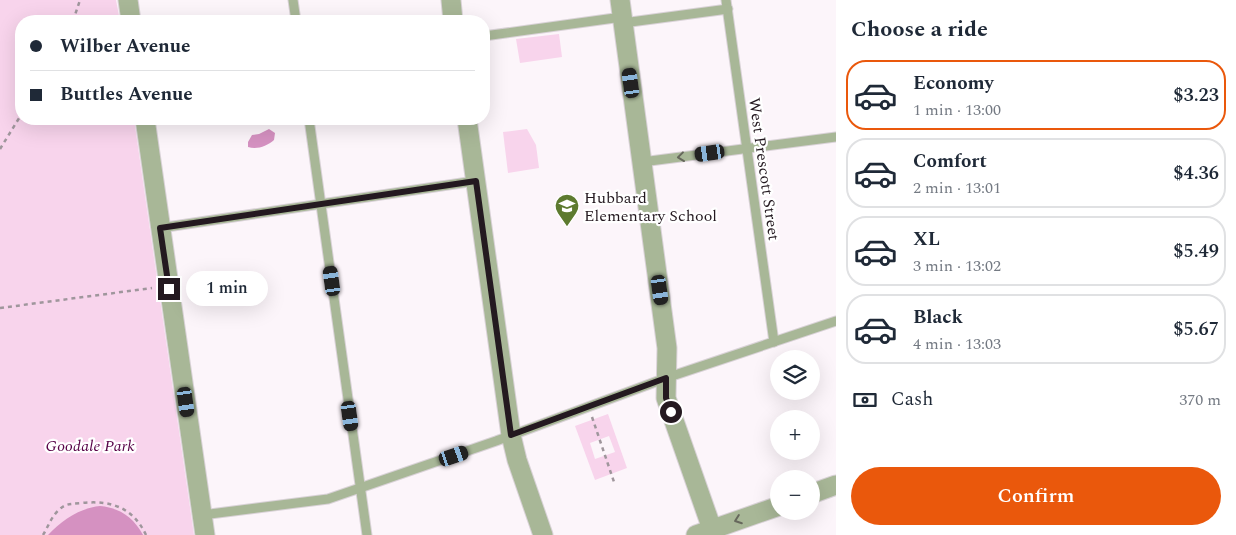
<!DOCTYPE html>
<html lang="en">
<head>
<meta charset="utf-8">
<style>
	:root { --surface:#fff; --page:#f6f6f7; --text:#1f2937; --muted:#747a83; --line:#e0e1e3; --accent:#ea580c }
	body { margin:0; font-family:Spectral,serif; background:var(--page); color:var(--text); height:100vh; display:flex; flex-direction:column; font-size:19px; white-space:nowrap }
	* { box-sizing:border-box; margin:0 }
	p { font-size:16px; color:var(--muted) }
	.icon { flex:none; width:28px; height:28px; fill:none; stroke:currentColor; stroke-width:2; stroke-linecap:round; stroke-linejoin:round }
	.map { position:relative; flex:1; overflow:hidden }
	.panel { display:flex; flex-direction:column; background:var(--surface); width:400px }
	.panel>* { flex:none }
	.hud { position:absolute; left:15px; top:15px; width:475px; height:110px; border-radius:20px; box-shadow:0 5px 20px #0002; display:grid; align-content:center; height:110px; padding:0 15px; background:var(--surface) }
	.fabs { position:absolute; left:770px; top:350px; display:grid; gap:10px }
	.fabs a { display:grid; place-items:center; width:50px; height:50px; border-radius:50%; background:var(--surface); box-shadow:0 5px 20px #0002; font-size:25px }
	.end { position:absolute; width:22px; height:22px; margin:-11px; border:6px solid #241920; background:#fff; box-shadow:0 0 0 2px #fff }
	.from { border-radius:50% }
	.bubble { position:absolute; height:35px; border-radius:18px; background:var(--surface); box-shadow:0 5px 20px #0002; font-size:16px; font-weight:600; line-height:35px; text-align:center }
	.car { position:absolute; width:15px; height:30px; margin:-15px -8px; border-radius:6px; box-shadow:0 0 4px 1px #0007; background:linear-gradient(#222 24%,#8ab4d8 0 40%,#222 0 76%,#8ab4d8 0 86%,#222 0) }
	.hud b { display:flex; align-items:center; gap:18px; height:48px; font-size:19px }
	.hud b+b { border-top:1px solid var(--line) }
	.hud i { width:12px; height:12px; background:var(--text) }
	ul { padding:0; list-style:none }
	li { display:flex; align-items:center; gap:15px; height:70px; margin:0 10px 8px; padding:0 5px; border:2px solid var(--line); border-radius:20px }
	li div { flex:1 }
	li b { display:block; font-size:19px }
	li em { font-style:normal; font-weight:600 }
	li.selected { border-color:var(--accent) }
	li>.icon { width:45px; height:45px; stroke-width:1.5 }
	h2 { padding:0 15px; font-size:22px; line-height:60px }
	.pay { display:flex; align-items:center; gap:12px; height:55px; padding:0 15px; font-size:19px }
	.pay p { margin-inline-start:auto }
	.cta { display:flex; gap:10px; margin-top:auto; padding:10px 15px }
	.cta a { flex:1; height:58px; border-radius:30px; background:var(--accent); color:#fff; font-size:20px; font-weight:600; line-height:58px; text-align:center }
	main { display:flex; flex:1; min-height:0 }
	.map>svg:first-child { display:block }
	.green { fill:#f8d4ec; fill-rule:evenodd }
	.water { fill:#d591c1 }
	.lines { fill:none; stroke-linecap:round; stroke-linejoin:round }
	.lane-casing { stroke:#d9d2d7; stroke-width:11 }
	.street-casing { stroke:#d9d2d7; stroke-width:21 }
	.path { stroke:#9f969c; stroke-width:2.5; stroke-dasharray:4 4; stroke-linecap:butt }
	.lane { stroke:#a8b797; stroke-width:9 }
	.street { stroke:#a8b797; stroke-width:19 }
	.oneway { stroke:#66685c }
	.route { stroke:#241920; stroke-width:6 }
	.labels { text-anchor:middle; stroke-width:4.5; stroke-linejoin:round; paint-order:stroke }
	.street-label { font-size:16px; fill:#241920; stroke:#fff }
	.poi-label { font-size:16px; fill:#241920; stroke:#fff; text-anchor:start }
	.park-label { font-size:16px; font-style:italic; fill:#570247; stroke:#fff }
</style>
</head>
<body>
<main>
<div class="map">
<svg width="836" height="535" viewBox="0 0 836 535">
	<rect width="100%" height="100%" fill="#fcf5fa"/>
	<g class="green">
		<path d="M0,0h116l4,21h-99v98h113l60,416h-194z"/>
		<path d="M559,34l3,23 -42,6 -4,-24z"/>
		<path d="M527,129l9,16 3,23 -31,5 -5,-41z"/>
		<path d="M608,414l19,54 -32,12 -20,-54zM609,436l6,16 -20,7 -5,-16z"/>
	</g>
	<g class="water">
		<path d="M269,129l6,4 -1,7c-7,6 -17,10 -26,7v-5l4,-7 7,-1z"/>
		<path d="M100,506c20,2 33,11 43,29h-95c14,-15 32,-27 52,-29z"/>
	</g>
	<g class="lines">
		<defs>
			<g id="lane">
				<path d="M293,0l3,21"/>
				<path d="M726,0l48,342"/>
				<path d="M623,23l105,-14"/>
				<path d="M484,36l138,-19"/>
				<path d="M309,119l58,416"/>
				<path d="M642,162l194,-25"/>
				<path d="M160,228l315,-47"/>
				<path d="M202,515l126,-16 168,-58 170,-63 170,-57"/>
			</g>
			<g id="street">
				<path d="M128,0l3,21"/>
				<path d="M451,0l2,21"/>
				<path d="M620,0l47,348 -1,50 46,131"/>
				<path d="M145,119l60,416"/>
				<path d="M467,119l44,316 6,25 26,75"/>
				<path d="M811,494l25,-9"/>
				<path d="M696,535l83,-29"/>
			</g>
		</defs>
		<use href="#lane" class="lane-casing"/>
		<use href="#street" class="street-casing"/>
		<g class="path">
			<path d="M73,21l7,-21"/>
			<path d="M0,149l21,-34"/>
			<path d="M0,308l152,-20"/>
			<path d="M592,417l22,65"/>
			<path d="M43,535c5,-8 9,-20 17,-26 6,-6 13,-5 22,-6 28,-3 51,4 64,32"/>
		</g>
		<use href="#lane" class="lane"/>
		<use href="#street" class="street"/>
	</g>
	<defs><path id="oneway-chevron" d="M-2-3.5L2.5 0L-2 3.5" fill="none" stroke-width="1.6" stroke-linecap="round" stroke-linejoin="round" transform="scale(1.25)"/></defs>
	<g class="oneway">
		<use href="#oneway-chevron" transform="translate(681 157) rotate(173)"/>
		<use href="#oneway-chevron" transform="translate(738 520) rotate(160)"/>
	</g>
	<g class="lines">
		<path class="route" d="M169,289l-9,-61 316,-47 35,254 155,-57v20l5,14"/>
	</g>
	<defs>
		<symbol id="school-pin" viewBox="-11 -11 22 30"><path d="M0 17L-7.5 6A9.5 9.5 0 1 1 7.5 6Z" fill="#5d7a2f" stroke="#fff"/><path d="M0-5L7-2L0 1L-7-2ZM-4 1L0 2.5L4 1V4Q0 6-4 4Z" fill="#fff"/></symbol>
	</defs>
	<g fill-rule="evenodd">
		<use href="#school-pin" x="553" y="192" width="28" height="38"/>
	</g>
	<g class="labels">
		<g class="street-label">
			<text transform="translate(765 169) rotate(82)" y="6">West Prescott Street</text>
		</g>
		<g class="poi-label">
			<text x="584" y="203">Hubbard<tspan x="584" dy="18">Elementary School</tspan></text>
		</g>
		<g class="park-label">
			<text x="90" y="451">Goodale Park</text>
		</g>
	</g>
</svg>
<div class="fabs">
<a><svg class="icon" aria-label="layers" viewBox="0 0 24 24"><path d="M12 4l9 5-9 5-9-5zM3 14l9 5 9-5"/></svg></a>
<a>+</a>
<a>−</a>
</div>
<i class="end from" style="left:671px;top:412px"></i>
<i class="end" style="left:169px;top:289px"></i>
<div class="bubble" style="left:186px;top:271px;width:82px">1 min</div>
<i class="car" style="left:631px;top:83px;rotate:352deg"></i>
<i class="car" style="left:710px;top:153px;rotate:262deg"></i>
<i class="car" style="left:332px;top:281px;rotate:352deg"></i>
<i class="car" style="left:660px;top:290px;rotate:172deg"></i>
<i class="car" style="left:186px;top:402px;rotate:172deg"></i>
<i class="car" style="left:350px;top:416px;rotate:172deg"></i>
<i class="car" style="left:454px;top:456px;rotate:71deg"></i>
<div class="hud">
<b><i class="from"></i>Wilber Avenue</b>
<b><i></i>Buttles Avenue</b>
</div>
</div>
<section class="panel">
<h2>Choose a ride</h2>
<ul>
<li class="selected"><svg class="icon" aria-label="car" viewBox="0 0 24 24"><path d="M5 17H2v-5l4-1 3-4h7l3 4 3 1v5h-3M9 17h6M6 11h13"/><circle cx="7" cy="17" r="2"/><circle cx="17" cy="17" r="2"/></svg><div><b>Economy</b><p>1 min · 13:00</p></div><em>$3.23</em></li>
<li><svg class="icon" aria-label="car" viewBox="0 0 24 24"><path d="M5 17H2v-5l4-1 3-4h7l3 4 3 1v5h-3M9 17h6M6 11h13"/><circle cx="7" cy="17" r="2"/><circle cx="17" cy="17" r="2"/></svg><div><b>Comfort</b><p>2 min · 13:01</p></div><em>$4.36</em></li>
<li><svg class="icon" aria-label="car" viewBox="0 0 24 24"><path d="M5 17H2v-5l4-1 3-4h7l3 4 3 1v5h-3M9 17h6M6 11h13"/><circle cx="7" cy="17" r="2"/><circle cx="17" cy="17" r="2"/></svg><div><b>XL</b><p>3 min · 13:02</p></div><em>$5.49</em></li>
<li><svg class="icon" aria-label="car" viewBox="0 0 24 24"><path d="M5 17H2v-5l4-1 3-4h7l3 4 3 1v5h-3M9 17h6M6 11h13"/><circle cx="7" cy="17" r="2"/><circle cx="17" cy="17" r="2"/></svg><div><b>Black</b><p>4 min · 13:03</p></div><em>$5.67</em></li>
</ul>
<div class="pay"><svg class="icon" aria-label="cash" viewBox="0 0 24 24"><path d="M3 7h18v10H3z"/><circle cx="12" cy="12" r="2"/></svg>Cash<p>370 m</p></div>
<div class="cta"><a>Confirm</a></div>
</section>
</main>
</body>
</html>
